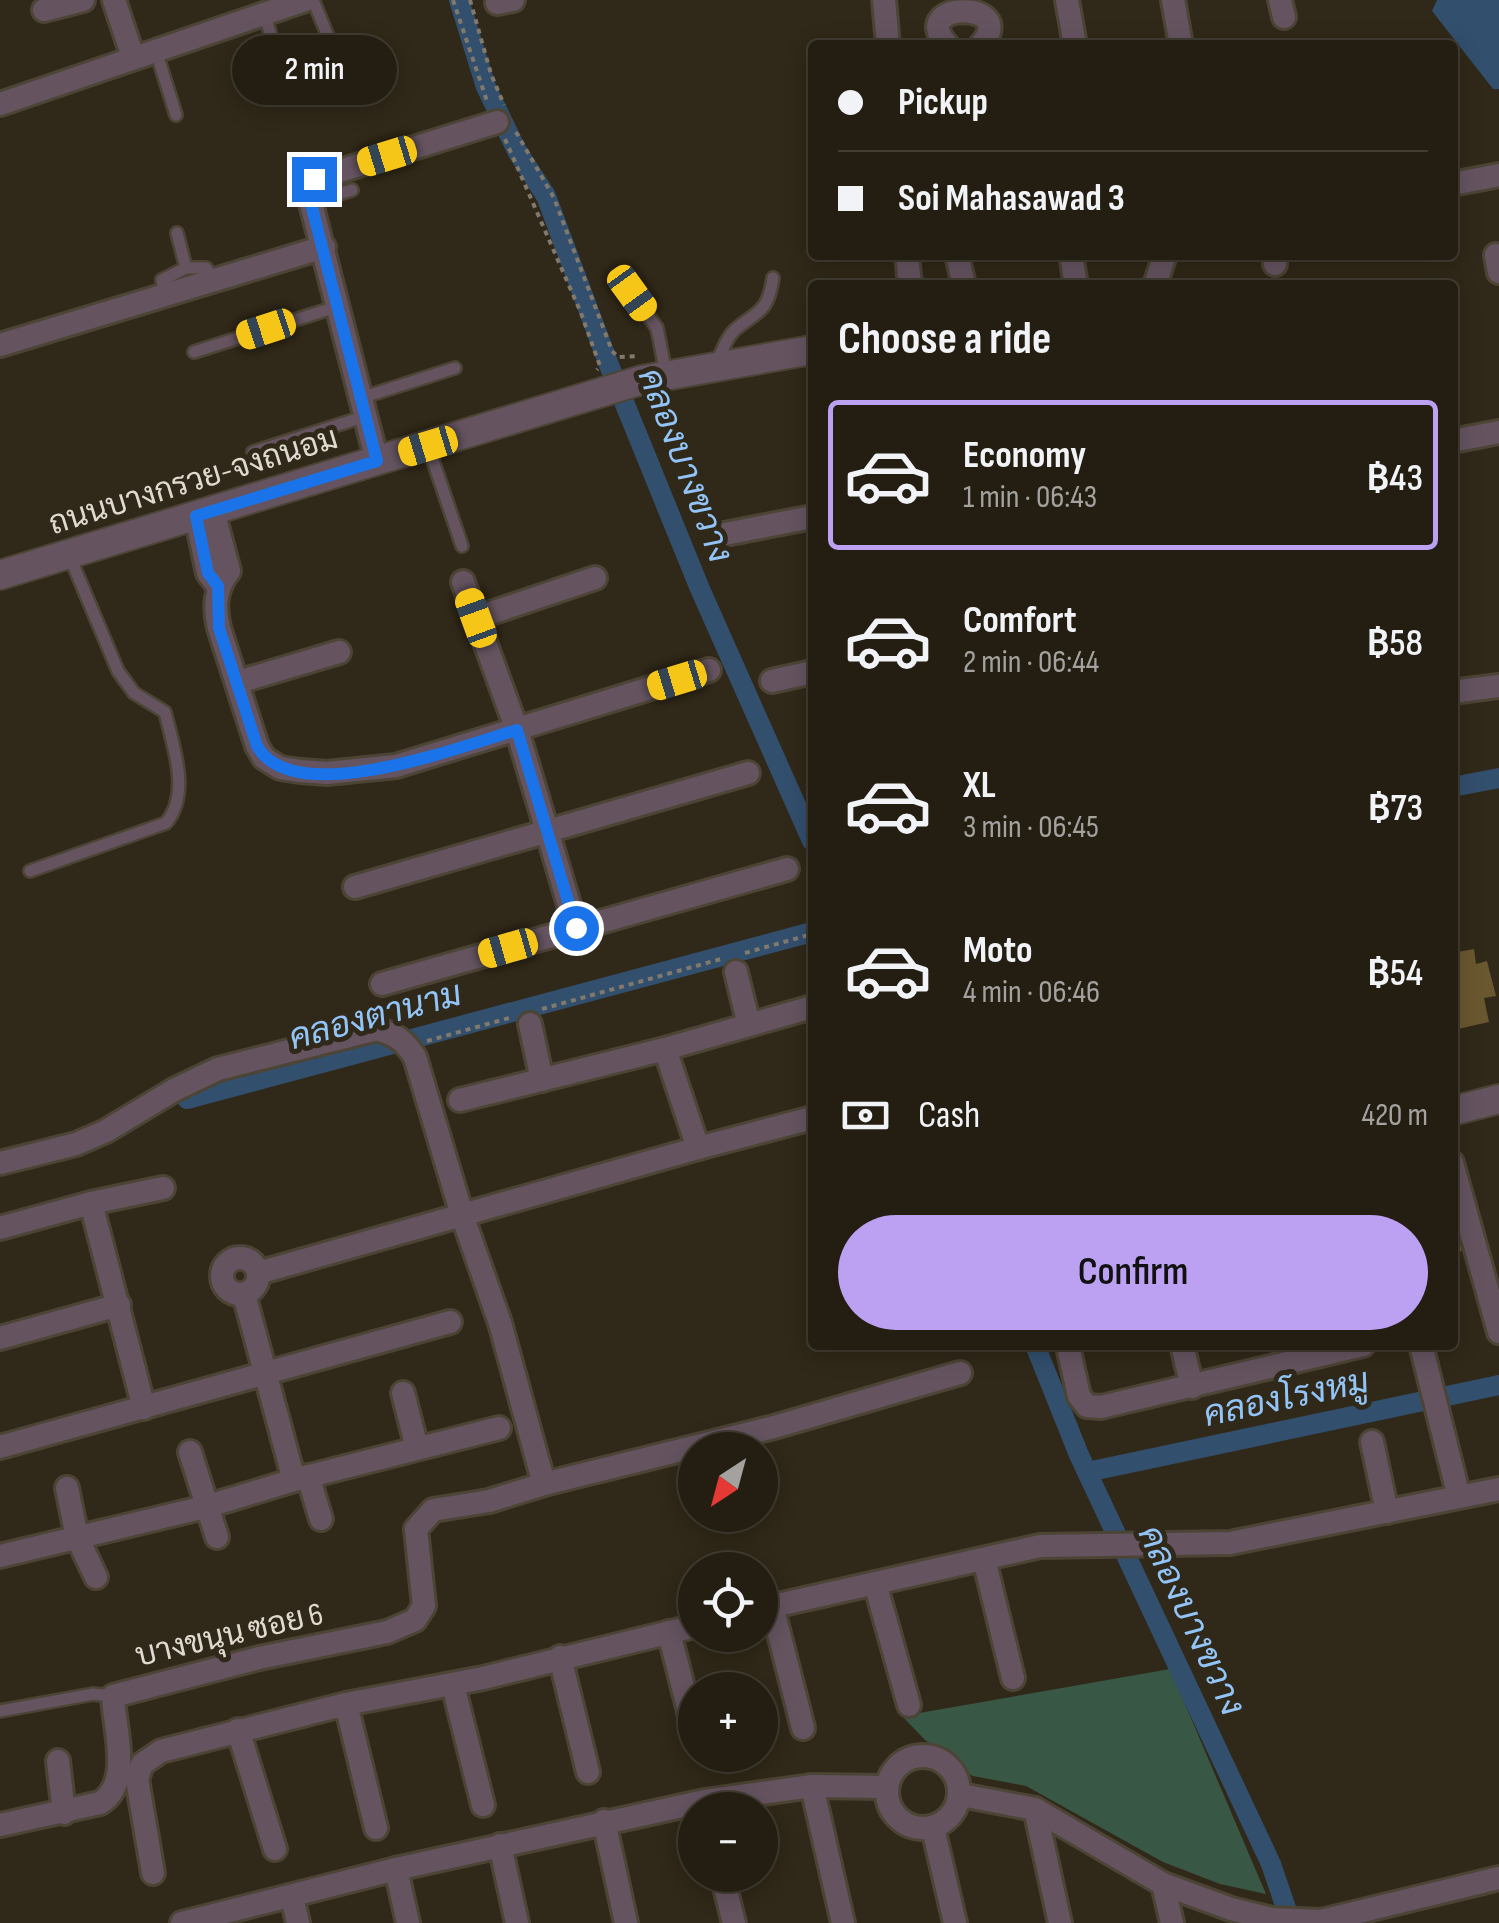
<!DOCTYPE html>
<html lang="en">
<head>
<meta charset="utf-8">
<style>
	:root { --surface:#241e12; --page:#302b20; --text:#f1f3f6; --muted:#a3a29f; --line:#413c32; --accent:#bca0f2 }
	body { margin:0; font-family:"Sofia Sans Condensed",Sarabun,sans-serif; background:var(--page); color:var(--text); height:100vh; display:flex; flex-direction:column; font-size:38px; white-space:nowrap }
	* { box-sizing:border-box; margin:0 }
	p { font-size:32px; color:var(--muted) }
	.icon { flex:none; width:55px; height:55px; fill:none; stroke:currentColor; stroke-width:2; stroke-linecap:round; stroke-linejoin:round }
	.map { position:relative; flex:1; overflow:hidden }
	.drawer { position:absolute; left:808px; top:280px; width:650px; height:1070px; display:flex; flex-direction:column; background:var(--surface); border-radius:10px; box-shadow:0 5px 25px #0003,0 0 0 2px var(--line) }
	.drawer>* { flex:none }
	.banner { position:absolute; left:808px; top:40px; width:650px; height:220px; border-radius:10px; box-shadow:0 5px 25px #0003,0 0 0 2px var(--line); display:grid; align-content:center; height:220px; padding:0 30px; background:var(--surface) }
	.needle { width:65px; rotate:216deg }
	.buttons { position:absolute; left:678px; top:1432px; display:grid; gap:20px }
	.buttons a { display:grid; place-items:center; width:100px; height:100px; border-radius:50%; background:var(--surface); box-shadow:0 5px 25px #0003,0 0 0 2px var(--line); font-size:50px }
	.end { position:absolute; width:45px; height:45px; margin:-22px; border:12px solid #1a73e8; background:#fff; box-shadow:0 0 0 5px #fff }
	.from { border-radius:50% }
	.bubble { position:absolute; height:70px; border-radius:35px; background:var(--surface); box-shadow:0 5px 25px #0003,0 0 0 2px var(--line); font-size:32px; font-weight:600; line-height:70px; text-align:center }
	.car { position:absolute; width:30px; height:60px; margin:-30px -15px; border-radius:12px; box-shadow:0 0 8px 2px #0007; background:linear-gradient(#f5c518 24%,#345 0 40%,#f5c518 0 76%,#345 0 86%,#f5c518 0) }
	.banner b { display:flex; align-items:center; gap:35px; height:95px; font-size:38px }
	.banner b+b { border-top:2px solid var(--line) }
	.banner i { width:25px; height:25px; background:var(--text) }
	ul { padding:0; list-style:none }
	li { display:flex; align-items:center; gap:30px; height:150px; margin:0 20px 15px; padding:0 10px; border:5px solid transparent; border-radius:10px }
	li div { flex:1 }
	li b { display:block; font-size:38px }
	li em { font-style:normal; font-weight:600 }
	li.active { border-color:var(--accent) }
	li>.icon { width:90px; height:90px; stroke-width:1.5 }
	h2 { padding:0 30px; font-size:45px; line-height:120px }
	.pay { display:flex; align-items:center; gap:25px; height:110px; padding:0 30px; font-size:38px }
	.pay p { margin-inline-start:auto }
	.button { display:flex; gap:20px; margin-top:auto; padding:20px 30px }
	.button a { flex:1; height:115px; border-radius:60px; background:var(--accent); color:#111; font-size:40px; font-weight:600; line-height:115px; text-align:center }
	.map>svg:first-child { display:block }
	.green { fill:#395745 }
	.water { fill:#324f6d }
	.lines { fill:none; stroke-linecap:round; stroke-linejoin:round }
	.canal { stroke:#324f6d; stroke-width:20 }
	.building { fill:#69572f }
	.service-casing { stroke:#4c4435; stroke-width:16 }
	.minor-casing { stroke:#4c4435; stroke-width:28 }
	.tertiary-casing { stroke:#4c4435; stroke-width:32 }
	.path { stroke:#80796c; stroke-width:4; stroke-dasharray:5 5; stroke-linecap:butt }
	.service { stroke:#655460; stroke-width:11 }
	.minor { stroke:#655460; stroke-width:22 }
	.tertiary { stroke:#655460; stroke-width:28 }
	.route { stroke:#1a73e8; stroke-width:12 }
	.labels { text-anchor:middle; stroke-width:10; stroke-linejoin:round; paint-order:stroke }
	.street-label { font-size:32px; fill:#dfdad0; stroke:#302818 }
	.water-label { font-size:35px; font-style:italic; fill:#92c4f8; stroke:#302818 }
</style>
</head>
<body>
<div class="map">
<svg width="1499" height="1923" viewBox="0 0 1499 1923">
	<rect width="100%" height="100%" fill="#302818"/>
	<path class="green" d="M1170,1669l96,225 -46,-10 -57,-22 -137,-76 -53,-10 -8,-4 -10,-14 -29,-17 -24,-25z"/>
	<path class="water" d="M1437,0h62v89h-6l-61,-78z"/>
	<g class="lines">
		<g class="canal">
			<path d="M459,0l27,87 31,64 29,45 63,169 91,224 112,252"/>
			<path d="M1452,787l47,-9"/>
			<path d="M187,1099l625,-167"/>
			<path d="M1035,1345l44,110 192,409 20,59"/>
			<path d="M1087,1472l412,-87"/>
		</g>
	</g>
	<g class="building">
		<path d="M1474,949l2,15 11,-3 9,35 -12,2 5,24 -31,7 -6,-24v-52z"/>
		<path d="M1452,1218l10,33 -10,2z"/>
	</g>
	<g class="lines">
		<defs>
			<g id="service">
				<path d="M313,0l14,34"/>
				<path d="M265,15l9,32"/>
				<path d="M155,48l21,67"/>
				<path d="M311,202l41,-12"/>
				<path d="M177,233l9,35"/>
				<path d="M632,293l25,35 9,46"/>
				<path d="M165,295l-3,-15 24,-12h20l8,12"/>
				<path d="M194,352l145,-46"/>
				<path d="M717,363c5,-12 10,-27 20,-35 23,-18 31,-17 36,-50"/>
				<path d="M361,398l94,-30"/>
				<path d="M428,446l34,100"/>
				<path d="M253,452l113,-36"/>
				<path d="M30,871l136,-48c25,-30 7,-77 -1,-111l-31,-19 -16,-22 -49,-116"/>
				<path d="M0,1711l93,-17 20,2"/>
			</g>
			<g id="minor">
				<path d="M114,0l19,57"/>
				<path d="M884,0l4,45"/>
				<path d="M1067,0l8,45"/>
				<path d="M1173,0l8,45"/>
				<path d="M1280,0l4,17"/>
				<path d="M497,3l16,-3"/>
				<path d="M44,10l39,-10"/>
				<path d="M947,45c-41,-45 74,-45 34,0"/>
				<path d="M0,104l305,-104"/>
				<path d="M1452,184l47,-9"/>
				<path d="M907,255l3,30"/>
				<path d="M957,255l7,30"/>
				<path d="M1071,255l5,30"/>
				<path d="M1275,255v9"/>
				<path d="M1496,255l3,17"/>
				<path d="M1155,285l10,-30"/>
				<path d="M0,345l324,-98"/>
				<path d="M1452,441l47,-9"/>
				<path d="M377,461l-70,-273 7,-9 183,-57"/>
				<path d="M213,511l16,60c-14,18 -15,35 -10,57l38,118 7,12 16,10 20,3 27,2 69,-7 313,-96"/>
				<path d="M196,516l12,57 10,13"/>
				<path d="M725,534l87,-17"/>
				<path d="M463,582l54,148 59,198"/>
				<path d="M476,618l119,-40"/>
				<path d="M772,681l40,-9"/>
				<path d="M238,682l101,-30"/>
				<path d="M1452,692l47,-6"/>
				<path d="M355,887l393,-114"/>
				<path d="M736,972l13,53"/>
				<path d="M382,984l405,-115"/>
				<path d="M530,1024l12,56"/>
				<path d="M665,1049l33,99"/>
				<path d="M460,1100l205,-51 147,-42"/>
				<path d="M0,1163l76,-19 30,-13 68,-41 44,-21 159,-40c19,6 27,11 38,28l47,158 38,108 44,161"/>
				<path d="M1452,1163l47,169"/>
				<path d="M91,1203l53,205"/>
				<path d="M0,1228l91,-25 72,-15"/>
				<circle cx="240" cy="1276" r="18"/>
				<path d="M258,1273l440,-125 114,-30"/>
				<path d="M244,1294l50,186"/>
				<path d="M0,1338l119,-33"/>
				<path d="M1182,1345l10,42"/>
				<path d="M1421,1345l38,152"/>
				<path d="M1069,1351l10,45 8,10 14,1 262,-62"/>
				<path d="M403,1393l14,55"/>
				<path d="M1372,1442l15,70"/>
				<path d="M0,1447l450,-125"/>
				<path d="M190,1452l27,85"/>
				<path d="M308,1476l13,43"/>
				<path d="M67,1488l10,49 19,40"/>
				<path d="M0,1556l205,-49 89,-27 205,-52"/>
				<path d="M984,1559l29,119"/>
				<path d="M875,1583l34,122"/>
				<path d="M772,1606l31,122"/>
				<path d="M760,1609l280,-63 190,-3 269,-54"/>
				<path d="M669,1632l26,103"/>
				<path d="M560,1657l28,115"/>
				<path d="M453,1685l30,120"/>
				<path d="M346,1704l30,124"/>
				<path d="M238,1730l37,119"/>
				<circle cx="923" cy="1792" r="36"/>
				<path d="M58,1761l6,52"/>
				<path d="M812,1786l31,137"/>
				<path d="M961,1795l74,14 128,75 68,25 41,10 49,2 178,-43"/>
				<path d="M1035,1809l25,114"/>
				<path d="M604,1821l22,102"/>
				<path d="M0,1825l100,-22c33,-20 14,-74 13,-107l146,-38 128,-26 28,-12 9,-14 -8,-77 17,-19 56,-9 55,-17 230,-57 186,-54"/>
				<path d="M933,1828l22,95"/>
				<path d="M500,1845l17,78"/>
				<path d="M396,1869l12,54"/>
				<path d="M153,1873l-16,-94 5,-15 19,-13 185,-47 137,-26 212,-52"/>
				<path d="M722,1875l12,48"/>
				<path d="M1163,1884l9,39"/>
				<path d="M292,1897l6,26"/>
				<path d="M182,1923l214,-54 309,-68 107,-15 74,1"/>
			</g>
			<g id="tertiary">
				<path d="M0,575l642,-195 170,-30"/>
				<path d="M1452,1111l47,-12"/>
			</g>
		</defs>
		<use href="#service" class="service-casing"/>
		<use href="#minor" class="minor-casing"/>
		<use href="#tertiary" class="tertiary-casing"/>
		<g class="path">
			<path d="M453,0l35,104"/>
			<path d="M470,0l21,74 13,31"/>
			<path d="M516,132l38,66 58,153 6,6 21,-1"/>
			<path d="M505,139l76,174 19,53 -3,4"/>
			<path d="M745,953l67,-19"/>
			<path d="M542,1009l179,-50"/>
			<path d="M427,1041l82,-23"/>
		</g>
		<use href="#service" class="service"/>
		<use href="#minor" class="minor"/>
		<use href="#tertiary" class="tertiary"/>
	</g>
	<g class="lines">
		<path class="route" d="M314,179l-7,9 70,273 -181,55 12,57 10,13 1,42 38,118c37,65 204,0 260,-16l59,198"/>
	</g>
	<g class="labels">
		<g class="street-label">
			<text transform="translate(193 480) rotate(-17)" y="11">ถนนบางกรวย-จงถนอม</text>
			<text transform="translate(229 1634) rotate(-13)" y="11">บางขนุน ซอย 6</text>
		</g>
		<g class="water-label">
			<text transform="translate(686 465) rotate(69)" y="12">คลองบางขวาง</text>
			<text transform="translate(375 1015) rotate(-15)" y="12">คลองตานาม</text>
			<text transform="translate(1286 1397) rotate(-12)" y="12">คลองโรงหมู</text>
			<text transform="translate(1192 1620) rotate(65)" y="12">คลองบางขวาง</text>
		</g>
	</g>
</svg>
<div class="buttons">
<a><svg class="needle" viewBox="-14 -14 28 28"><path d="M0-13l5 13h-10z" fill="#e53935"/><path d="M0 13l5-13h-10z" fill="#a3a29f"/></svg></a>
<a><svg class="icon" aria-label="locate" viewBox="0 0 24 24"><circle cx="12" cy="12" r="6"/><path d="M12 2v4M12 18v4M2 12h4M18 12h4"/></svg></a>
<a>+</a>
<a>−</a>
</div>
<i class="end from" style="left:576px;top:928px"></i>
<i class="end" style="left:314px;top:179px"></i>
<div class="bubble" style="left:232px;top:35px;width:165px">2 min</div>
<i class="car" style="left:387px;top:156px;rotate:253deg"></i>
<i class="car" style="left:632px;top:293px;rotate:144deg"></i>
<i class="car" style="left:266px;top:329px;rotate:252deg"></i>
<i class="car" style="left:428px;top:446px;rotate:253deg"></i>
<i class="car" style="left:476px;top:618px;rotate:340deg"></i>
<i class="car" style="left:677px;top:680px;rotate:253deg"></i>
<i class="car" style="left:508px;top:948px;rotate:254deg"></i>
<div class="banner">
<b><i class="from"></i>Pickup</b>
<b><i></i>Soi Mahasawad 3</b>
</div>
<section class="drawer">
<h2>Choose a ride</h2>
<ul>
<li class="active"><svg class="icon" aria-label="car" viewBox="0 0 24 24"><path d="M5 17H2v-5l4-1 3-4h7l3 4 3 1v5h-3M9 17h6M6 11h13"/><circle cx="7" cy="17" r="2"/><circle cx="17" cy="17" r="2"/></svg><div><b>Economy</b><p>1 min · 06:43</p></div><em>฿43</em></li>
<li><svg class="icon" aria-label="car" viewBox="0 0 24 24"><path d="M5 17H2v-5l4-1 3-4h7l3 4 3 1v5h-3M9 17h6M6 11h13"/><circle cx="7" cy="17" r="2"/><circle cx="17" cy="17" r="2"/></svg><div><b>Comfort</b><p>2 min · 06:44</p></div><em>฿58</em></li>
<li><svg class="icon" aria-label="car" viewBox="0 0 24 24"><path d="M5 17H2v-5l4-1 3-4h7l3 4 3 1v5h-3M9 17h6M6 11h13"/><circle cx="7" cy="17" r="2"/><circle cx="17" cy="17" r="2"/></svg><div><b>XL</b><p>3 min · 06:45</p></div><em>฿73</em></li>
<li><svg class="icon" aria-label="car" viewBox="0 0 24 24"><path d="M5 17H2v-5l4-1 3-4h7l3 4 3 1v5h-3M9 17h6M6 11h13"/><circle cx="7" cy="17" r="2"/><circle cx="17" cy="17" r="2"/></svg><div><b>Moto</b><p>4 min · 06:46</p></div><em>฿54</em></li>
</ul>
<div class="pay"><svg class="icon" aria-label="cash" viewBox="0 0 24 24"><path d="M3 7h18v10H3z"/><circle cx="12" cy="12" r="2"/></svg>Cash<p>420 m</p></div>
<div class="button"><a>Confirm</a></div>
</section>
</div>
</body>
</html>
